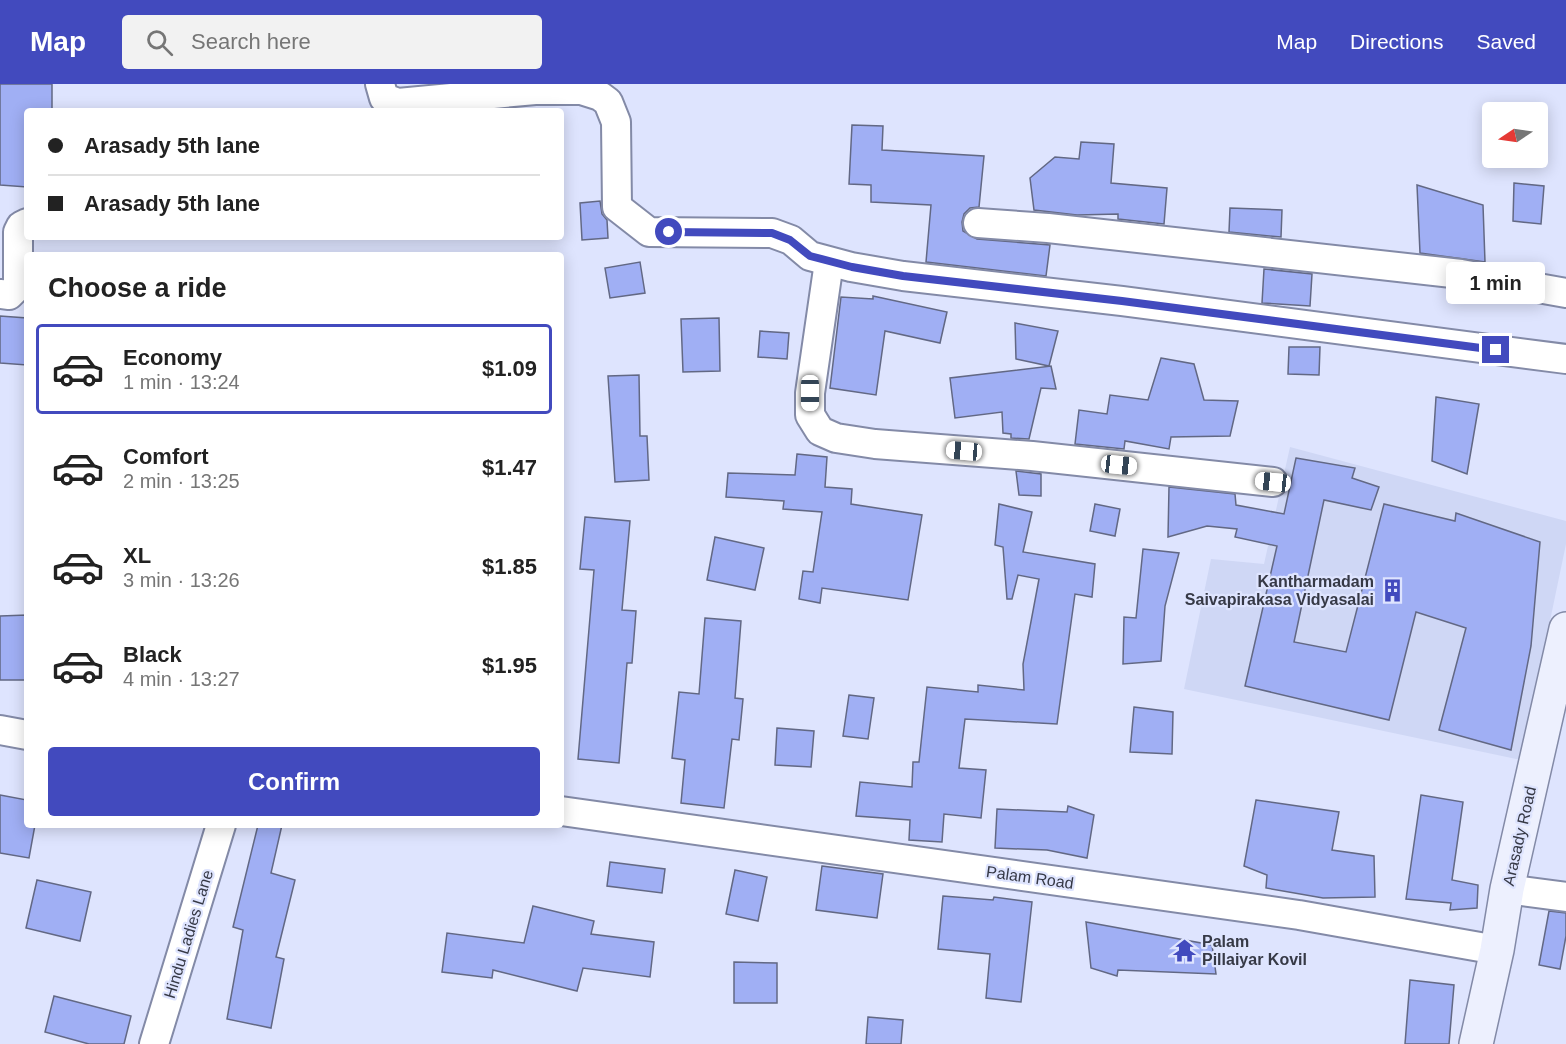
<!DOCTYPE html>
<html lang="en">
<head>
<meta charset="utf-8">
<style>
	:root { --surface:#fff; --page:#f2f2f2; --text:#222; --muted:#767676; --line:#e0e0e0; --accent:#424abe }
	body { margin:0; font-family:Helvetica,sans-serif; background:var(--page); color:var(--text); height:100vh; display:flex; flex-direction:column; font-size:22px; white-space:nowrap }
	* { box-sizing:border-box; margin:0 }
	p { font-size:20px; color:var(--muted) }
	.icon { flex:none; width:33px; height:33px; fill:none; stroke:currentColor; stroke-width:2; stroke-linecap:round; stroke-linejoin:round }
	.map { position:relative; flex:1; overflow:hidden }
	.drawer { position:absolute; left:24px; top:168px; width:540px; height:576px; display:flex; flex-direction:column; background:var(--surface); border-radius:6px; box-shadow:0 3px 15px #0003 }
	.drawer>* { flex:none }
	.top-card { position:absolute; left:24px; top:24px; width:540px; height:132px; border-radius:6px; box-shadow:0 3px 15px #0003; display:grid; align-content:center; height:132px; padding:0 24px; background:var(--surface) }
	.needle { width:39px; rotate:257deg }
	.fabs { position:absolute; left:1482px; top:18px; display:grid; gap:12px }
	.fabs a { display:grid; place-items:center; width:66px; height:66px; border-radius:6px; background:var(--surface); box-shadow:0 3px 15px #0003; font-size:30px }
	.end { position:absolute; width:27px; height:27px; margin:-14px; border:8px solid #424abe; background:#fff; box-shadow:0 0 0 3px #fff }
	.from { border-radius:50% }
	.bubble { position:absolute; height:42px; border-radius:6px; background:var(--surface); box-shadow:0 3px 15px #0003; font-size:20px; font-weight:600; line-height:42px; text-align:center }
	.car { position:absolute; width:18px; height:36px; margin:-18px -9px; border-radius:8px; box-shadow:0 0 4px 2px #0007; background:linear-gradient(#fff 24%,#345 0 40%,#fff 0 76%,#345 0 86%,#fff 0) }
	.top-card b { display:flex; align-items:center; gap:21px; height:57px; font-size:22px }
	.top-card b+b { border-top:2px solid var(--line) }
	.top-card i { width:15px; height:15px; background:var(--text) }
	ul { padding:0; list-style:none }
	li { display:flex; align-items:center; gap:18px; height:90px; margin:0 12px 9px; padding:0 12px; border:3px solid transparent; border-radius:6px }
	li div { flex:1 }
	li b { display:block; font-size:22px }
	li em { font-style:normal; font-weight:600 }
	li.on { border-color:var(--accent) }
	li>.icon { width:54px; height:54px; stroke-width:1.5 }
	h2 { padding:0 24px; font-size:27px; line-height:72px }
	.action { display:flex; gap:12px; margin-top:auto; padding:12px 24px }
	.action a { flex:1; height:69px; border-radius:6px; background:var(--accent); color:#fff; font-size:24px; font-weight:600; line-height:69px; text-align:center }
	header { display:flex; align-items:center; gap:36px; box-sizing:border-box; height:84px; padding:0 30px; background:var(--accent); color:#fff }
	header strong { font-size:28px }
	nav { display:flex; gap:33px; margin-inline-start:auto; font-size:21px }
	.search { width:420px; height:54px; background:var(--page); display:flex; align-items:center; gap:15px; box-sizing:border-box; padding:0 21px; border-radius:6px; color:var(--muted); font-size:22px }
	.map>svg:first-child { display:block }
	.built { fill:#cfd7f5 }
	.building { fill:#a0aff4; stroke:#626884; stroke-width:1.5 }
	.lines { fill:none; stroke-linecap:round; stroke-linejoin:round }
	.minor-casing { stroke:#838aa7; stroke-width:32 }
	.secondary-casing { stroke:#838aa7; stroke-width:36 }
	.minor { stroke:#fff; stroke-width:28 }
	.secondary { stroke:#edf0fe; stroke-width:33 }
	.route { stroke:#424abe; stroke-width:8 }
	.labels { text-anchor:middle; stroke-width:4.5; stroke-linejoin:round; paint-order:stroke }
	.poi-label { font-size:16px; font-weight:bold; fill:#363946; stroke:#dee4fe; text-anchor:end }
	.street-label { font-size:16px; fill:#363946; stroke:#dee4fe }
</style>
</head>
<body>
<header>
<strong>Map</strong>
<div class="search"><svg class="icon" aria-label="search" viewBox="0 0 24 24"><circle cx="10" cy="10" r="6"/><path d="M15 15l6 6"/></svg>Search here</div>
<nav><a>Map</a><a>Directions</a><a>Saved</a></nav>
</header>
<div class="map">
<svg width="1566" height="960" viewBox="0 0 1566 960">
	<rect width="100%" height="100%" fill="#dee4fe"/>
	<path class="built" d="M1290,363l276,74v23l-45,216 -337,-71 27,-130 53,5z"/>
	<g class="building">
		<path d="M0,0h52v27h-25v76l-27,-2z"/>
		<path d="M852,41l31,1 -1,24 102,6 -5,51 -9,1 -6,6 -2,8 1,9 14,8 73,6 -4,31 -120,-14 5,-57 -60,-3v-17l-22,-1z"/>
		<path d="M1081,58l33,2 -3,39 56,5 -3,36 -46,-5v-5l-41,1 -43,-5 -4,-32 25,-21 24,2z"/>
		<path d="M1514,99l30,3 -3,38 -28,-3z"/>
		<path d="M1417,101l66,20 2,57 -65,-9z"/>
		<path d="M600,117l2,13 5,6 1,18 -26,2 -2,-37z"/>
		<path d="M1230,124l52,2 -1,27 -52,-5z"/>
		<path d="M640,178l5,31 -35,5 -5,-30z"/>
		<path d="M1264,185l48,5 -2,32 -48,-3z"/>
		<path d="M873,212l74,16 -7,31 -55,-12 -9,64 -46,-7 11,-91 32,2z"/>
		<path d="M0,232l27,2v47l-27,-2z"/>
		<path d="M719,234l1,53 -37,1 -2,-53z"/>
		<path d="M1015,239l43,8 -9,35 -33,-7z"/>
		<path d="M760,247l29,2 -2,26 -29,-2z"/>
		<path d="M1289,263h31l-1,28 -31,-1z"/>
		<path d="M1161,274l33,6 10,36 34,1 -8,35 -59,1 -2,12 -44,-8 -1,8 -49,-5 4,-34 28,4 3,-19 38,5z"/>
		<path d="M1051,282l5,23 -15,-1 -12,51 -18,-1v-4l-8,-1 -1,-21 -47,6 -5,-40z"/>
		<path d="M639,291l1,61h7l2,44 -34,2 -7,-106z"/>
		<path d="M1436,313l43,7 -12,70 -35,-13z"/>
		<path d="M797,370l30,3 -2,30 27,2 -1,15 71,11 -14,85 -86,-12 -2,15 -21,-4 4,-28 10,1 9,-60 -39,-3 1,-8 -58,-4 2,-24 67,2z"/>
		<path d="M1296,374l59,10 -3,10 27,9 -8,23 -47,-10 -30,142 52,10 38,-148 71,17 1,-8 84,29 -9,104 -20,104 -72,-20 27,-102 -50,-16 -27,108 -144,-34 32,-140 -42,-9 2,-8 -30,-3 -39,11 1,-50 66,7 1,11 48,9z"/>
		<path d="M1016,387l25,3v22l-22,-1z"/>
		<path d="M999,420l33,8 -9,40 72,12 -3,33 -17,-3 -18,130 -92,-5 -6,49 27,2 -5,48 -37,-4 -2,28 -33,-2 1,-20 -54,-4 4,-34 52,5 1,-25h6l8,-75 51,5v-7l46,5 -1,-26 16,-85 -21,-4 -6,24h-5l-4,-52 -8,-2z"/>
		<path d="M1095,420l25,5 -5,27 -25,-5z"/>
		<path d="M585,433l45,4 -8,89 14,1 -4,52h-5l-8,100 -41,-4 16,-189 -14,-1z"/>
		<path d="M715,453l49,11 -9,42 -48,-10z"/>
		<path d="M1143,465l36,4 -14,53 -4,55 -38,3 1,-47 12,1z"/>
		<path d="M27,531v65h-27v-64z"/>
		<path d="M705,534l36,3 -6,77 8,1 -4,41 -7,-1 -8,69 -43,-5 4,-43 -13,-2 7,-66 20,2z"/>
		<path d="M849,611l25,3 -6,41 -25,-3z"/>
		<path d="M1134,623l39,5 -1,42 -42,-2z"/>
		<path d="M777,644l37,3 -3,36 -36,-2z"/>
		<path d="M0,711l27,5v25h8l-6,33 -29,-5z"/>
		<path d="M1421,711l42,7 -11,78 26,5 -1,23 -27,2 1,-7 -45,-4z"/>
		<path d="M1256,716l83,12 -7,38 42,6 1,41 -52,1 -57,-10 1,-13 -23,-9z"/>
		<path d="M1068,722l26,9 -7,43 -40,-8 -52,-2 2,-39 70,3z"/>
		<path d="M258,741h24l-11,48 24,7 -19,77 8,2 -13,69 -44,-9 16,-89 -10,-3z"/>
		<path d="M610,778l55,7 -3,24 -55,-7z"/>
		<path d="M822,782l61,8 -6,44 -61,-8z"/>
		<path d="M735,786l32,7 -9,44 -32,-7z"/>
		<path d="M37,796l54,12 -11,49 -54,-13z"/>
		<path d="M943,812l50,4 1,-3 38,5 -11,100 -35,-4 4,-44 -52,-5z"/>
		<path d="M533,822l61,15 -3,13 63,8 -4,35 -67,-9 -6,23 -84,-21 -1,8 -50,-6 5,-39 77,10z"/>
		<path d="M1549,827l17,2v23l-6,33 -21,-4z"/>
		<path d="M1086,838l126,23 4,29 -98,-4 -1,6 -26,-8z"/>
		<path d="M734,878l43,1v40h-43z"/>
		<path d="M1410,896l44,5 -5,59h-44z"/>
		<path d="M54,912l77,20 -7,28h-35l-44,-12z"/>
		<path d="M868,933l35,3 -2,24h-35z"/>
	</g>
	<g class="lines">
		<defs>
			<g id="minor">
				<path d="M380,0l4,14 14,5 137,-13h46l19,6 8,6 8,20 1,85 32,25 123,1 19,7 19,16 41,11 52,9 219,25 444,58"/>
				<path d="M978,139l70,5 413,46 105,19"/>
				<path d="M829,178l-19,131v22l10,16 16,7 39,6 157,12 241,26"/>
				<path d="M0,210l9,1 9,-9v-54l3,-6 6,-3"/>
				<path d="M0,646l27,5"/>
				<path d="M561,727l738,104 198,35"/>
				<path d="M1507,805l59,8"/>
				<path d="M154,960l67,-219"/>
			</g>
			<path id="secondary" d="M1476,960l21,-94 10,-61 59,-260"/>
		</defs>
		<use href="#minor" class="minor-casing"/>
		<use href="#secondary" class="secondary-casing"/>
		<use href="#minor" class="minor"/>
		<use href="#secondary" class="secondary"/>
	</g>
	<g class="lines">
		<path class="route" d="M669,148l103,1 18,7 20,16 42,11 51,9 219,25 374,49"/>
	</g>
	<defs>
		<symbol id="building-bare" viewBox="-9 -9 18 18"><path d="M-4-6H4V6H1V3H-1V6H-4ZM-2.5-4.3h1.7v1.8h-1.7ZM.8-4.3h1.7v1.8H.8ZM-2.5-1h1.7V.8h-1.7ZM.8-1h1.7V.8H.8Z" fill="#424abe" stroke="#dee4fe" stroke-width="2.5" paint-order="stroke"/></symbol>
		<symbol id="temple-bare" viewBox="-9 -9 18 18"><path d="M0-6L5-2H3V0L6.5 2.5H4V6H1.5V3h-3V6H-4V2.5H-6.5L-3 0V-2H-5Z" fill="#424abe" stroke="#dee4fe" stroke-width="2.5" paint-order="stroke"/></symbol>
	</defs>
	<g fill-rule="evenodd">
		<use href="#building-bare" x="1376" y="490" width="33" height="33"/>
		<use href="#temple-bare" x="1168" y="850" width="33" height="33"/>
	</g>
	<g class="labels">
		<g class="poi-label">
			<text x="1374" y="503">Kantharmadam<tspan x="1374" dy="18">Saivapirakasa Vidyasalai</tspan></text>
			<text x="1202" y="863" text-anchor="start">Palam<tspan x="1202" dy="18">Pillaiyar Kovil</tspan></text>
		</g>
		<g class="street-label">
			<text transform="translate(1519 752) rotate(-77)" y="6">Arasady Road</text>
			<text transform="translate(1030 793) rotate(8)" y="6">Palam Road</text>
			<text transform="translate(188 850) rotate(-73)" y="6">Hindu Ladies Lane</text>
		</g>
	</g>
</svg>
<div class="fabs">
<a><svg class="needle" viewBox="-14 -14 28 28"><path d="M0-13l5 13h-10z" fill="#e53935"/><path d="M0 13l5-13h-10z" fill="#767676"/></svg></a>
</div>
<i class="end from" style="left:669px;top:148px"></i>
<i class="end" style="left:1496px;top:266px"></i>
<div class="bubble" style="left:1446px;top:178px;width:99px">1 min</div>
<i class="car" style="left:810px;top:309px;rotate:180deg"></i>
<i class="car" style="left:964px;top:367px;rotate:275deg"></i>
<i class="car" style="left:1119px;top:381px;rotate:96deg"></i>
<i class="car" style="left:1273px;top:398px;rotate:276deg"></i>
<div class="top-card">
<b><i class="from"></i>Arasady 5th lane</b>
<b><i></i>Arasady 5th lane</b>
</div>
<section class="drawer">
<h2>Choose a ride</h2>
<ul>
<li class="on"><svg class="icon" aria-label="car" viewBox="0 0 24 24"><path d="M5 17H2v-5l4-1 3-4h7l3 4 3 1v5h-3M9 17h6M6 11h13"/><circle cx="7" cy="17" r="2"/><circle cx="17" cy="17" r="2"/></svg><div><b>Economy</b><p>1 min · 13:24</p></div><em>$1.09</em></li>
<li><svg class="icon" aria-label="car" viewBox="0 0 24 24"><path d="M5 17H2v-5l4-1 3-4h7l3 4 3 1v5h-3M9 17h6M6 11h13"/><circle cx="7" cy="17" r="2"/><circle cx="17" cy="17" r="2"/></svg><div><b>Comfort</b><p>2 min · 13:25</p></div><em>$1.47</em></li>
<li><svg class="icon" aria-label="car" viewBox="0 0 24 24"><path d="M5 17H2v-5l4-1 3-4h7l3 4 3 1v5h-3M9 17h6M6 11h13"/><circle cx="7" cy="17" r="2"/><circle cx="17" cy="17" r="2"/></svg><div><b>XL</b><p>3 min · 13:26</p></div><em>$1.85</em></li>
<li><svg class="icon" aria-label="car" viewBox="0 0 24 24"><path d="M5 17H2v-5l4-1 3-4h7l3 4 3 1v5h-3M9 17h6M6 11h13"/><circle cx="7" cy="17" r="2"/><circle cx="17" cy="17" r="2"/></svg><div><b>Black</b><p>4 min · 13:27</p></div><em>$1.95</em></li>
</ul>
<div class="action"><a>Confirm</a></div>
</section>
</div>
</body>
</html>
